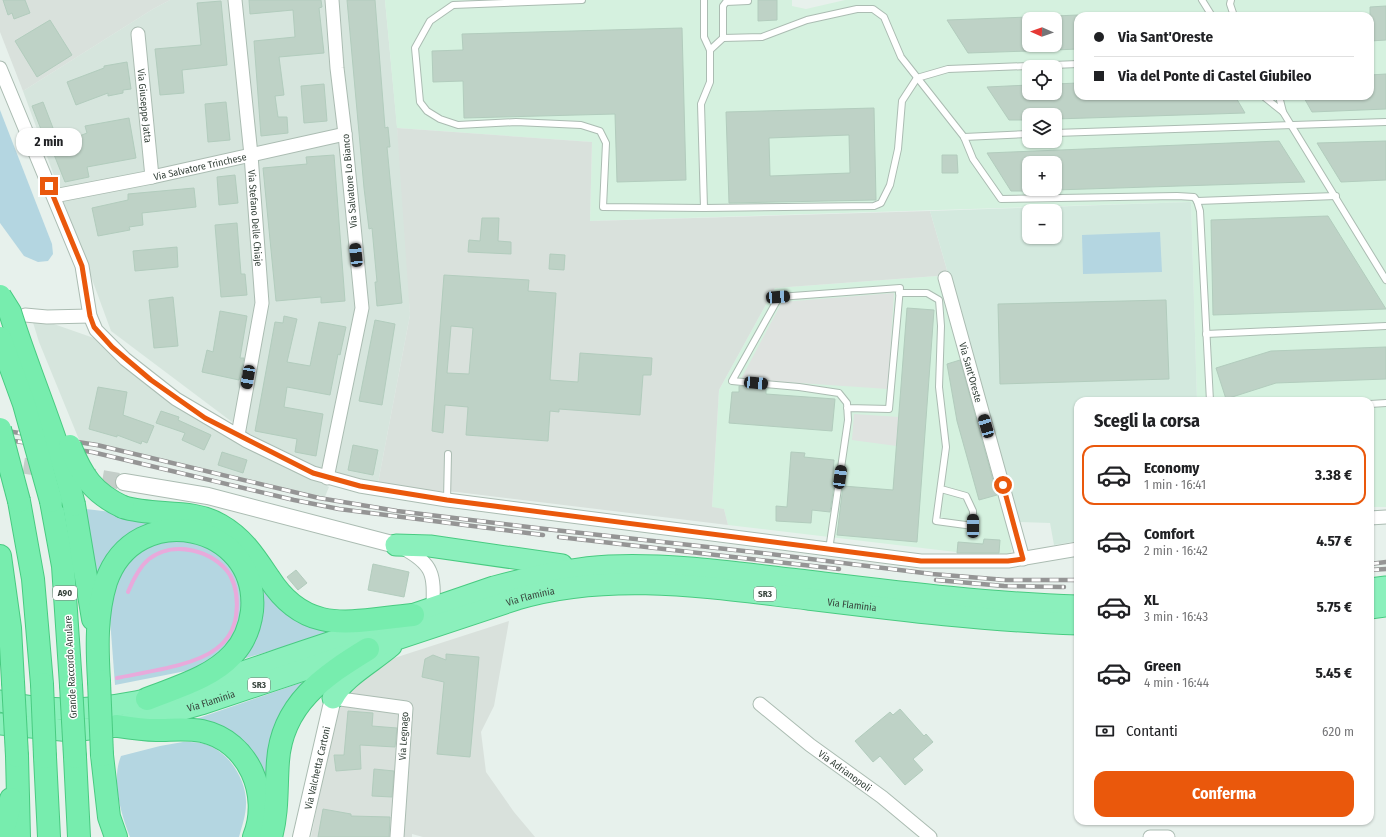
<!DOCTYPE html>
<html lang="it">
<head>
<meta charset="utf-8">
<style>
	:root { --surface:#fff; --page:#f2f2f2; --text:#202124; --muted:#757577; --line:#e0e0e0; --accent:#ea580c }
	body { margin:0; font-family:"Fira Sans Condensed",sans-serif; background:var(--page); color:var(--text); height:100vh; display:flex; flex-direction:column; font-size:15px; white-space:nowrap }
	* { box-sizing:border-box; margin:0 }
	p { font-size:13px; color:var(--muted) }
	.icon { flex:none; width:22px; height:22px; fill:none; stroke:currentColor; stroke-width:2; stroke-linecap:round; stroke-linejoin:round }
	.map { position:relative; flex:1; overflow:hidden }
	.side { position:absolute; left:1074px; top:397px; width:300px; height:428px; display:flex; flex-direction:column; background:var(--surface); border-radius:12px; box-shadow:0 1px 3px #0004 }
	.side>* { flex:none }
	.top-card { position:absolute; left:1074px; top:12px; width:300px; height:88px; border-radius:12px; box-shadow:0 1px 3px #0004; display:grid; align-content:center; height:88px; padding:0 20px; background:var(--surface) }
	.needle { width:26px; rotate:272deg }
	.fabs { position:absolute; left:1022px; top:12px; display:grid; gap:8px }
	.fabs a { display:grid; place-items:center; width:40px; height:40px; border-radius:8px; background:var(--surface); box-shadow:0 1px 3px #0004; font-size:20px }
	.end { position:absolute; width:18px; height:18px; margin:-9px; border:5px solid #ea580c; background:#fff; box-shadow:0 0 0 2px #fff }
	.from { border-radius:50% }
	.bubble { position:absolute; height:28px; border-radius:12px; background:var(--surface); box-shadow:0 1px 3px #0004; font-size:13px; font-weight:700; line-height:28px; text-align:center }
	.car { position:absolute; width:12px; height:24px; margin:-12px -6px; border-radius:5px; box-shadow:0 0 3px 1px #0007; background:linear-gradient(#222 24%,#8ab4d8 0 40%,#222 0 76%,#8ab4d8 0 86%,#222 0) }
	.top-card b { display:flex; align-items:center; gap:14px; height:38px; font-size:15px }
	.top-card b+b { border-top:1px solid var(--line) }
	.top-card i { width:10px; height:10px; background:var(--text) }
	ul { padding:0; list-style:none }
	li { display:flex; align-items:center; gap:12px; height:60px; margin:0 8px 6px; padding:0 12px; border:2px solid transparent; border-radius:12px }
	li div { flex:1 }
	li b { display:block; font-size:15px }
	li em { font-style:normal; font-weight:700 }
	li.on { border-color:var(--accent) }
	li>.icon { width:36px; height:36px; stroke-width:1.5 }
	h2 { padding:0 20px; font-size:18px; line-height:48px }
	.pay { display:flex; align-items:center; gap:10px; height:44px; padding:0 20px; font-size:15px }
	.pay p { margin-inline-start:auto }
	.cta { display:flex; gap:8px; margin-top:auto; padding:8px 20px }
	.cta a { flex:1; height:46px; border-radius:12px; background:var(--accent); color:#fff; font-size:16px; font-weight:700; line-height:46px; text-align:center }
	.map>svg:first-child { display:block }
	.residential { fill:#d6e5dd }
	.commercial { fill:#d5f1df; fill-rule:evenodd }
	.industrial { fill:#d9e1dc }
	.education { fill:#d3e9de; fill-rule:evenodd }
	.green { fill:#b4d6e1 }
	.parking { fill:#dfe3e0 }
	.lines { fill:none; stroke-linecap:round; stroke-linejoin:round }
	.stream { stroke:#e8aadb; stroke-width:4 }
	.building { fill:#bed2c6; stroke:#b2ccbd; fill-rule:evenodd }
	.tertiary-tunnel { stroke:#c4cec9; stroke-width:16; stroke-dasharray:16 8; stroke-linecap:butt }
	.service-casing { stroke:#abbcb2; stroke-width:8 }
	.minor-casing { stroke:#abbcb2; stroke-width:15 }
	.tertiary-casing { stroke:#abbcb2; stroke-width:18 }
	.trunk-casing { stroke:#48cb81; stroke-width:23 }
	.motorway-casing { stroke:#48cb81; stroke-width:24 }
	.service { stroke:#fff; stroke-width:6 }
	.minor { stroke:#fff; stroke-width:13 }
	.tertiary { stroke:#fff; stroke-width:16 }
	.trunk { stroke:#8bf0bc; stroke-width:21 }
	.motorway { stroke:#77edae; stroke-width:22 }
	.rail-casing { stroke:#959595; stroke-width:4.5 }
	.rail { stroke:#fff; stroke-width:3; stroke-dasharray:9; stroke-linecap:butt }
	.motorway-bridge-casing { stroke:#48cb81; stroke-width:24; stroke-linecap:butt }
	.motorway-bridge { stroke:#77edae; stroke-width:22 }
	.route { stroke:#ea580c; stroke-width:5 }
	.labels { text-anchor:middle; stroke-width:3; stroke-linejoin:round; paint-order:stroke }
	.shield { fill:#fff; stroke:#737c76; stroke-width:1 }
	.shield-label { font-size:9px; font-weight:bold; fill:#37443c }
	.street-label { font-size:10px; fill:#37443c; stroke:#fff }
</style>
</head>
<body>
<div class="map">
<svg width="1386" height="837" viewBox="0 0 1386 837">
	<rect width="100%" height="100%" fill="#e7f1ec"/>
	<g class="residential">
		<path d="M170,0h215l21,221 4,94 -32,168 -59,-15 -75,-37 -133,-100 -88,-240 130,-82z"/>
		<path d="M31,316l77,27 156,111 65,33 -5,12 -244,-57 -41,-100z"/>
	</g>
	<g class="commercial">
		<path d="M385,0h407v6l14,3 39,-9h541v507h-16v-106h-173l-6,-199 -601,19 2,-79 -195,-14zM1078,16h292v80h-292zM1029,19h26v26h-26zM1029,67h26v26h-26zM1029,115h26v26h-26zM1029,163h26v26h-26z"/>
		<path d="M937,276l27,83 36,135 12,55 -2,5 -12,3 -270,-32 -4,-16 -12,-1 7,-118 56,-102z"/>
	</g>
	<g class="industrial">
		<path d="M0,0h170l-17,9 -130,82 -23,-59z"/>
		<path d="M397,128l195,14 -2,79 340,-10 17,59 -10,6 -162,12 -56,102 -7,117 12,2 4,16 -271,-33 -35,-2 -44,-7 32,-168z"/>
		<path d="M509,621l-15,85 -13,26 5,40 28,40 21,25h-112l-11,-3v3h-101l26,-132 9,-14 39,-30z"/>
	</g>
	<path class="education" d="M1191,202l6,199h-119v140l-24,4 -4,-22 -30,-1 -90,-311zM1029,211h26v26h-26z"/>
	<g class="green">
		<path d="M0,110l52,134 1,10 -5,7 -10,1 -14,-6 -24,-33z"/>
		<path d="M1160,232l2,40 -79,2 -1,-39z"/>
		<path d="M86,509l85,10 -75,66z"/>
		<path d="M182,536l40,16 22,37 -3,39 -27,32 -23,10 -76,15 -5,-66 1,-33 32,-43z"/>
		<path d="M263,587c22,23 36,43 71,45l-98,29c23,-27 31,-37 27,-74z"/>
		<path d="M309,680l-39,108 -60,-65 -14,-4z"/>
		<path d="M183,742c9,0 19,0 27,4 21,9 37,36 36,58 0,11 -4,22 -7,33h-109c-9,-23 -19,-57 -9,-81l39,-10z"/>
	</g>
	<g class="parking">
		<path d="M894,293l-6,96 -147,-10 41,-77z"/>
		<path d="M854,414l45,3 -2,29 -45,-6z"/>
	</g>
	<g class="lines">
		<path class="stream" d="M117,678c28,-6 77,-12 99,-29 11,-8 18,-20 20,-33 2,-14 1,-28 -6,-41 -16,-25 -57,-35 -81,-16 -10,8 -16,21 -21,33"/>
	</g>
	<g class="building">
		<path d="M3,0h22l5,13 -16,6 -2,-6 -4,2z"/>
		<path d="M249,0h72l1,7 -3,1 5,45 -45,4 5,38 -9,1 3,21h9l1,16 -27,3 -7,-95 41,-4 -2,-27 -43,4z"/>
		<path d="M347,0h28l10,128 3,-1 2,20h-3l15,156 -25,3 -2,-24h2l-5,-54 -3,1 -5,-41z"/>
		<path d="M758,0h19v20l-19,1z"/>
		<path d="M221,1l6,64 -45,5 2,23 -24,2 -5,-46 46,-4 -4,-42z"/>
		<path d="M1386,6v34l-16,1v-34z"/>
		<path d="M1055,16l23,-1v34l-23,1z"/>
		<path d="M1029,17v34l-61,2 -21,-33z"/>
		<path d="M50,20l22,35 -35,22 -22,-36z"/>
		<path d="M682,28l4,152 -69,2 -2,-68 -151,4 -1,-37 -30,1 -1,-31 31,-1 -1,-16z"/>
		<path d="M127,62l4,27 -8,1v3l-15,3v-3l-32,12 -9,-23 37,-14v-2z"/>
		<path d="M1386,74v35l-74,3 -9,-16h67v-21z"/>
		<path d="M1078,83v13h157l10,17 -190,6v-4h-26v5h-20l-22,-33 42,-2v8h26v-9z"/>
		<path d="M324,84l3,37 -23,2 -3,-37z"/>
		<path d="M43,102l10,26 -11,4 -10,-26z"/>
		<path d="M226,102l4,38 -22,2 -3,-38z"/>
		<path d="M874,108l2,92 -147,3 -3,-91zM849,135l1,38 -80,3 -1,-38z"/>
		<path d="M129,118l7,40 -49,9 2,10 -24,5 -14,-35 36,-14 -2,-7z"/>
		<path d="M1279,141l26,41 -250,8v-27h-26v28h-18l-24,-38z"/>
		<path d="M1386,141v39l-45,2 -24,-39z"/>
		<path d="M334,155l11,146 -24,2v-6l-45,4 -13,-133 44,-4 -1,-7z"/>
		<path d="M942,155h15l1,18h-16z"/>
		<path d="M235,175l3,28 -19,2 -2,-28z"/>
		<path d="M194,188l2,19 -54,6 1,12 -14,2 1,3 -32,6 -6,-28 36,-8v-6z"/>
		<path d="M1328,216l58,93 -173,6 -2,-95z"/>
		<path d="M482,218h17l-1,23 13,1v12l-43,-2 1,-12 11,1z"/>
		<path d="M237,223l4,51h4l2,21 -26,2 -6,-72z"/>
		<path d="M177,247l1,20 -43,4 -2,-20z"/>
		<path d="M550,254l15,1 -1,15 -15,-1z"/>
		<path d="M444,275l85,5 -1,11 28,2 -6,87 28,2 2,-29 72,5 -1,17h-8l-3,40 -81,-6v3l-9,-1 -2,30 -82,-6 2,-28 -23,-2 -2,28 -11,-2zM451,326l22,2 -4,46 -22,-1z"/>
		<path d="M173,297l5,49 -24,2 -5,-48z"/>
		<path d="M1166,300l3,79 -169,5 -2,-80z"/>
		<path d="M907,308l27,2 -17,232 -80,-7 6,-49 50,4z"/>
		<path d="M220,311l27,5 -7,42h4l-5,22 -37,-8 5,-22 6,2z"/>
		<path d="M284,316l13,3 -10,43 23,4 9,-44 27,5 -6,28 -2,-1 -8,41 -43,-8 -3,20 39,7 -7,42 -21,-4 2,-13 -42,-8 20,-109 8,1z"/>
		<path d="M375,320l20,4 -13,81 -23,-4z"/>
		<path d="M1386,347v32l-110,4 -50,16 -10,-31 55,-17z"/>
		<path d="M960,360l37,135 -18,5 -22,-79 -10,-57z"/>
		<path d="M739,386l27,3v5l69,5 -3,32 -103,-8 3,-31h7z"/>
		<path d="M98,387l29,5 -4,23 31,11 -7,17 -5,-2 -1,3 -24,-9v2l-28,-8z"/>
		<path d="M161,411l18,6 -1,3 33,15 -7,15 -22,-10 3,-7 -29,-10z"/>
		<path d="M353,445l25,5 -5,25 -25,-5z"/>
		<path d="M222,452l25,8 -4,13 -25,-8z"/>
		<path d="M791,452l14,1 -1,4 30,3 -2,25h2l-4,27 -18,-2 -1,13 -35,-2v-15l11,1z"/>
		<path d="M984,539l16,1 -1,13h-42l1,-11 25,2z"/>
		<path d="M373,564l36,8 -5,25 -36,-7z"/>
		<path d="M296,570l11,13 -9,7 -11,-13z"/>
		<path d="M446,654l33,3 -9,100 -33,-3 7,-72 -22,-5 3,-18 8,-4 13,5z"/>
		<path d="M900,709l24,27 2,-2 7,8 -20,17 10,11 -18,15 -25,-29 -7,6 -18,-21 35,-29 3,3z"/>
		<path d="M348,711l25,2 -1,13 25,2 -2,19 -35,-2 1,24 -25,2 -2,-16h10z"/>
		<path d="M374,769l20,2 -2,26 -20,-1z"/>
		<path d="M323,809l28,5v2l39,1 -1,20h-71z"/>
	</g>
	<g class="lines">
		<g class="tertiary-tunnel">
			<path d="M0,462l52,8"/>
			<path d="M79,474l45,8"/>
		</g>
		<defs>
			<g id="service">
				<path d="M582,0l-129,5 -23,16 -15,27 5,54 7,9 13,8 18,6 58,-3 65,3 19,6 6,12 -3,64 101,1 -3,-104 9,-22v-32l-6,-13v-37"/>
				<path d="M1202,0l10,16"/>
				<path d="M1231,0l-1,4 4,12"/>
				<path d="M723,38l39,-1 45,-17 50,-11h16l11,8 17,40 63,80 9,22 28,40 176,-3 17,1 3,4 3,10 10,190"/>
				<path d="M710,50l13,-12v-32l3,-4 22,-1"/>
				<path d="M1263,96l20,16 -4,-16"/>
				<path d="M1283,112l103,168"/>
				<path d="M1055,133l331,-11"/>
				<path d="M964,137l65,-3"/>
				<path d="M1197,201l139,-5"/>
				<path d="M704,208l170,-2 7,-3 9,-18 8,-36 4,-48 15,-23 31,-9 130,-5"/>
				<path d="M899,293h28l12,7 2,26 -2,61 7,60 -10,74 37,5v-15l-7,-15 -25,-7"/>
				<path d="M1206,334l180,-8"/>
				<path d="M1370,404l16,-1"/>
				<path d="M447,500l1,-46"/>
				<path d="M829,550l19,-130 -1,-17 -8,-10 -40,-6 -67,-6 47,-84 121,-9 -11,121 -42,-1"/>
			</g>
			<g id="minor">
				<path id="s1" d="M235,0l16,155 11,148 -24,132"/>
				<path id="s2" d="M138,34l14,143"/>
				<path d="M0,68l82,198 8,50 6,14 29,29 51,40 71,42 66,32 47,13 87,14 474,61h87l70,-12"/>
				<path id="s3" d="M54,196l98,-19 193,-43"/>
				<path id="s4" d="M945,278l78,281"/>
				<path d="M25,315l22,2 43,-1"/>
				<path d="M327,478l35,-170 -17,-174 -8,-66 -5,-68"/>
				<path d="M1370,518l16,-1"/>
				<path d="M403,548c31,17 31,26 30,60"/>
				<path d="M333,698l73,10 -9,129"/>
				<path id="s5" d="M760,704l50,41 72,52 48,40"/>
				<path d="M1150,837h18"/>
			</g>
			<g id="tertiary">
				<path d="M124,482l84,14 188,49"/>
				<path id="s6" d="M301,837l32,-139"/>
			</g>
			<g id="trunk">
				<path d="M396,545l34,1 132,19"/>
				<path d="M1370,589l16,-2"/>
				<path d="M1370,608l16,-2"/>
				<path d="M333,698c9,-20 41,-37 58,-52"/>
				<path d="M0,701c102,26 206,-17 302,-49 64,-21 128,-43 192,-65 37,-10 76,-19 115,-21 63,-3 127,7 190,14 92,11 185,23 279,26"/>
				<path id="s7" d="M0,724l71,7 46,-5 25,-5 59,-17 316,-105c95,-28 195,-11 291,0 90,11 179,22 270,25"/>
			</g>
			<g id="motorway">
				<path d="M19,501l14,78 9,105"/>
				<path d="M51,501l12,65 8,119"/>
				<path d="M74,505l19,114"/>
				<path d="M123,507c31,10 68,1 97,18 23,13 35,32 49,53 38,60 85,42 144,37"/>
				<path d="M0,556l10,72 3,54"/>
				<path d="M99,681c-2,-33 -3,-67 7,-99 29,-85 154,-59 146,29 -2,16 -8,31 -19,43 -22,24 -56,33 -86,45"/>
				<path d="M117,726c13,2 26,4 39,4 16,0 31,-2 46,1 47,10 69,64 52,106"/>
				<path d="M102,755l7,62 7,20"/>
				<path d="M17,756l2,81"/>
				<path d="M45,757l4,80"/>
				<path d="M75,757l4,80"/>
				<path d="M0,834l6,-13 5,-22"/>
				<path d="M271,837c7,-26 5,-50 7,-76 4,-57 46,-85 90,-112"/>
			</g>
		</defs>
		<use href="#service" class="service-casing"/>
		<use href="#minor" class="minor-casing"/>
		<use href="#tertiary" class="tertiary-casing"/>
		<use href="#trunk" class="trunk-casing"/>
		<use href="#motorway" class="motorway-casing"/>
		<use href="#service" class="service"/>
		<use href="#minor" class="minor"/>
		<use href="#tertiary" class="tertiary"/>
		<use href="#trunk" class="trunk"/>
		<use href="#motorway" class="motorway"/>
		<defs>
			<g id="rail">
				<path d="M0,430l97,15 222,53 78,13 148,18 208,23 179,22 74,6h72"/>
				<path d="M0,439l92,13 202,48 45,9 204,26"/>
				<path d="M559,537l280,32"/>
				<path d="M1370,564l16,-2"/>
				<path d="M1370,570l16,-1"/>
				<path d="M936,580l68,6 60,1"/>
			</g>
		</defs>
		<use href="#rail" class="rail-casing"/>
		<use href="#rail" class="rail"/>
		<defs>
			<g id="motorway-bridge">
				<path d="M0,296l10,16c20,65 49,127 64,193"/>
				<path d="M0,338l24,66 27,97"/>
				<path d="M0,429l19,72"/>
				<path d="M70,446c12,30 23,47 53,61"/>
				<path d="M99,681l3,74"/>
				<path d="M13,682l4,74"/>
				<path d="M42,684l3,73"/>
				<path d="M71,685l4,72"/>
			</g>
		</defs>
		<use href="#motorway-bridge" class="motorway-bridge-casing"/>
		<use href="#motorway-bridge" class="motorway-bridge"/>
	</g>
	<g class="lines">
		<path class="route" d="M49,186l33,80 8,50 4,11 18,20 39,33 54,38 108,55 47,13 87,14 474,61h87l15,-2 -20,-74"/>
	</g>
	<g class="labels">
		<g class="shield">
			<rect x="53" y="586" width="24" height="14" rx="3"/>
			<rect x="754" y="587" width="22" height="14" rx="3"/>
			<rect x="248" y="678" width="22" height="14" rx="3"/>
		</g>
		<g class="shield-label">
			<text x="65" y="596">A90</text>
			<text x="765" y="597">SR3</text>
			<text x="259" y="688">SR3</text>
		</g>
		<g class="street-label">
			<text dy="4" stroke="none"><textPath href="#s2" startOffset="72">Via Giuseppe Jatta</textPath></text>
			<text dy="4" stroke="none"><textPath href="#s3" startOffset="149">Via Salvatore Trinchese</textPath></text>
			<text transform="translate(349 181) rotate(-95)" y="4">Via Salvatore Lo Bianco</text>
			<text dy="4" stroke="none"><textPath href="#s1" startOffset="219">Via Stefano Delle Chiaje</textPath></text>
			<text dy="4" stroke="none"><textPath href="#s4" startOffset="98">Via Sant'Oreste</textPath></text>
			<text dy="4" stroke="none"><textPath href="#s7" startOffset="551">Via Flaminia</textPath></text>
			<text dy="4" stroke="none"><textPath href="#s7" startOffset="875">Via Flaminia</textPath></text>
			<text transform="translate(70 667) rotate(-93)" y="4">Grande Raccordo Anulare</text>
			<text dy="4" stroke="none"><textPath href="#s7" startOffset="215">Via Flaminia</textPath></text>
			<text transform="translate(403 736) rotate(-87)" y="4">Via Legnago</text>
			<text dy="4" stroke="none"><textPath href="#s6" startOffset="71">Via Valchetta Cartoni</textPath></text>
			<text dy="4" stroke="none"><textPath href="#s5" startOffset="108">Via Adrianopoli</textPath></text>
		</g>
	</g>
</svg>
<div class="fabs">
<a><svg class="needle" viewBox="-14 -14 28 28"><path d="M0-13l5 13h-10z" fill="#e53935"/><path d="M0 13l5-13h-10z" fill="#757577"/></svg></a>
<a><svg class="icon" aria-label="locate" viewBox="0 0 24 24"><circle cx="12" cy="12" r="6"/><path d="M12 2v4M12 18v4M2 12h4M18 12h4"/></svg></a>
<a><svg class="icon" aria-label="layers" viewBox="0 0 24 24"><path d="M12 4l9 5-9 5-9-5zM3 14l9 5 9-5"/></svg></a>
<a>+</a>
<a>−</a>
</div>
<i class="end from" style="left:1003px;top:485px"></i>
<i class="end" style="left:49px;top:186px"></i>
<div class="bubble" style="left:16px;top:128px;width:66px">2 min</div>
<i class="car" style="left:356px;top:255px;rotate:354deg"></i>
<i class="car" style="left:778px;top:297px;rotate:86deg"></i>
<i class="car" style="left:248px;top:377px;rotate:190deg"></i>
<i class="car" style="left:756px;top:383px;rotate:95deg"></i>
<i class="car" style="left:986px;top:426px;rotate:344deg"></i>
<i class="car" style="left:840px;top:477px;rotate:8deg"></i>
<i class="car" style="left:973px;top:526px;rotate:0deg"></i>
<div class="top-card">
<b><i class="from"></i>Via Sant'Oreste</b>
<b><i></i>Via del Ponte di Castel Giubileo</b>
</div>
<section class="side">
<h2>Scegli la corsa</h2>
<ul>
<li class="on"><svg class="icon" aria-label="car" viewBox="0 0 24 24"><path d="M5 17H2v-5l4-1 3-4h7l3 4 3 1v5h-3M9 17h6M6 11h13"/><circle cx="7" cy="17" r="2"/><circle cx="17" cy="17" r="2"/></svg><div><b>Economy</b><p>1 min · 16:41</p></div><em>3.38 €</em></li>
<li><svg class="icon" aria-label="car" viewBox="0 0 24 24"><path d="M5 17H2v-5l4-1 3-4h7l3 4 3 1v5h-3M9 17h6M6 11h13"/><circle cx="7" cy="17" r="2"/><circle cx="17" cy="17" r="2"/></svg><div><b>Comfort</b><p>2 min · 16:42</p></div><em>4.57 €</em></li>
<li><svg class="icon" aria-label="car" viewBox="0 0 24 24"><path d="M5 17H2v-5l4-1 3-4h7l3 4 3 1v5h-3M9 17h6M6 11h13"/><circle cx="7" cy="17" r="2"/><circle cx="17" cy="17" r="2"/></svg><div><b>XL</b><p>3 min · 16:43</p></div><em>5.75 €</em></li>
<li><svg class="icon" aria-label="car" viewBox="0 0 24 24"><path d="M5 17H2v-5l4-1 3-4h7l3 4 3 1v5h-3M9 17h6M6 11h13"/><circle cx="7" cy="17" r="2"/><circle cx="17" cy="17" r="2"/></svg><div><b>Green</b><p>4 min · 16:44</p></div><em>5.45 €</em></li>
</ul>
<div class="pay"><svg class="icon" aria-label="cash" viewBox="0 0 24 24"><path d="M3 7h18v10H3z"/><circle cx="12" cy="12" r="2"/></svg>Contanti<p>620 m</p></div>
<div class="cta"><a>Conferma</a></div>
</section>
</div>
</body>
</html>
